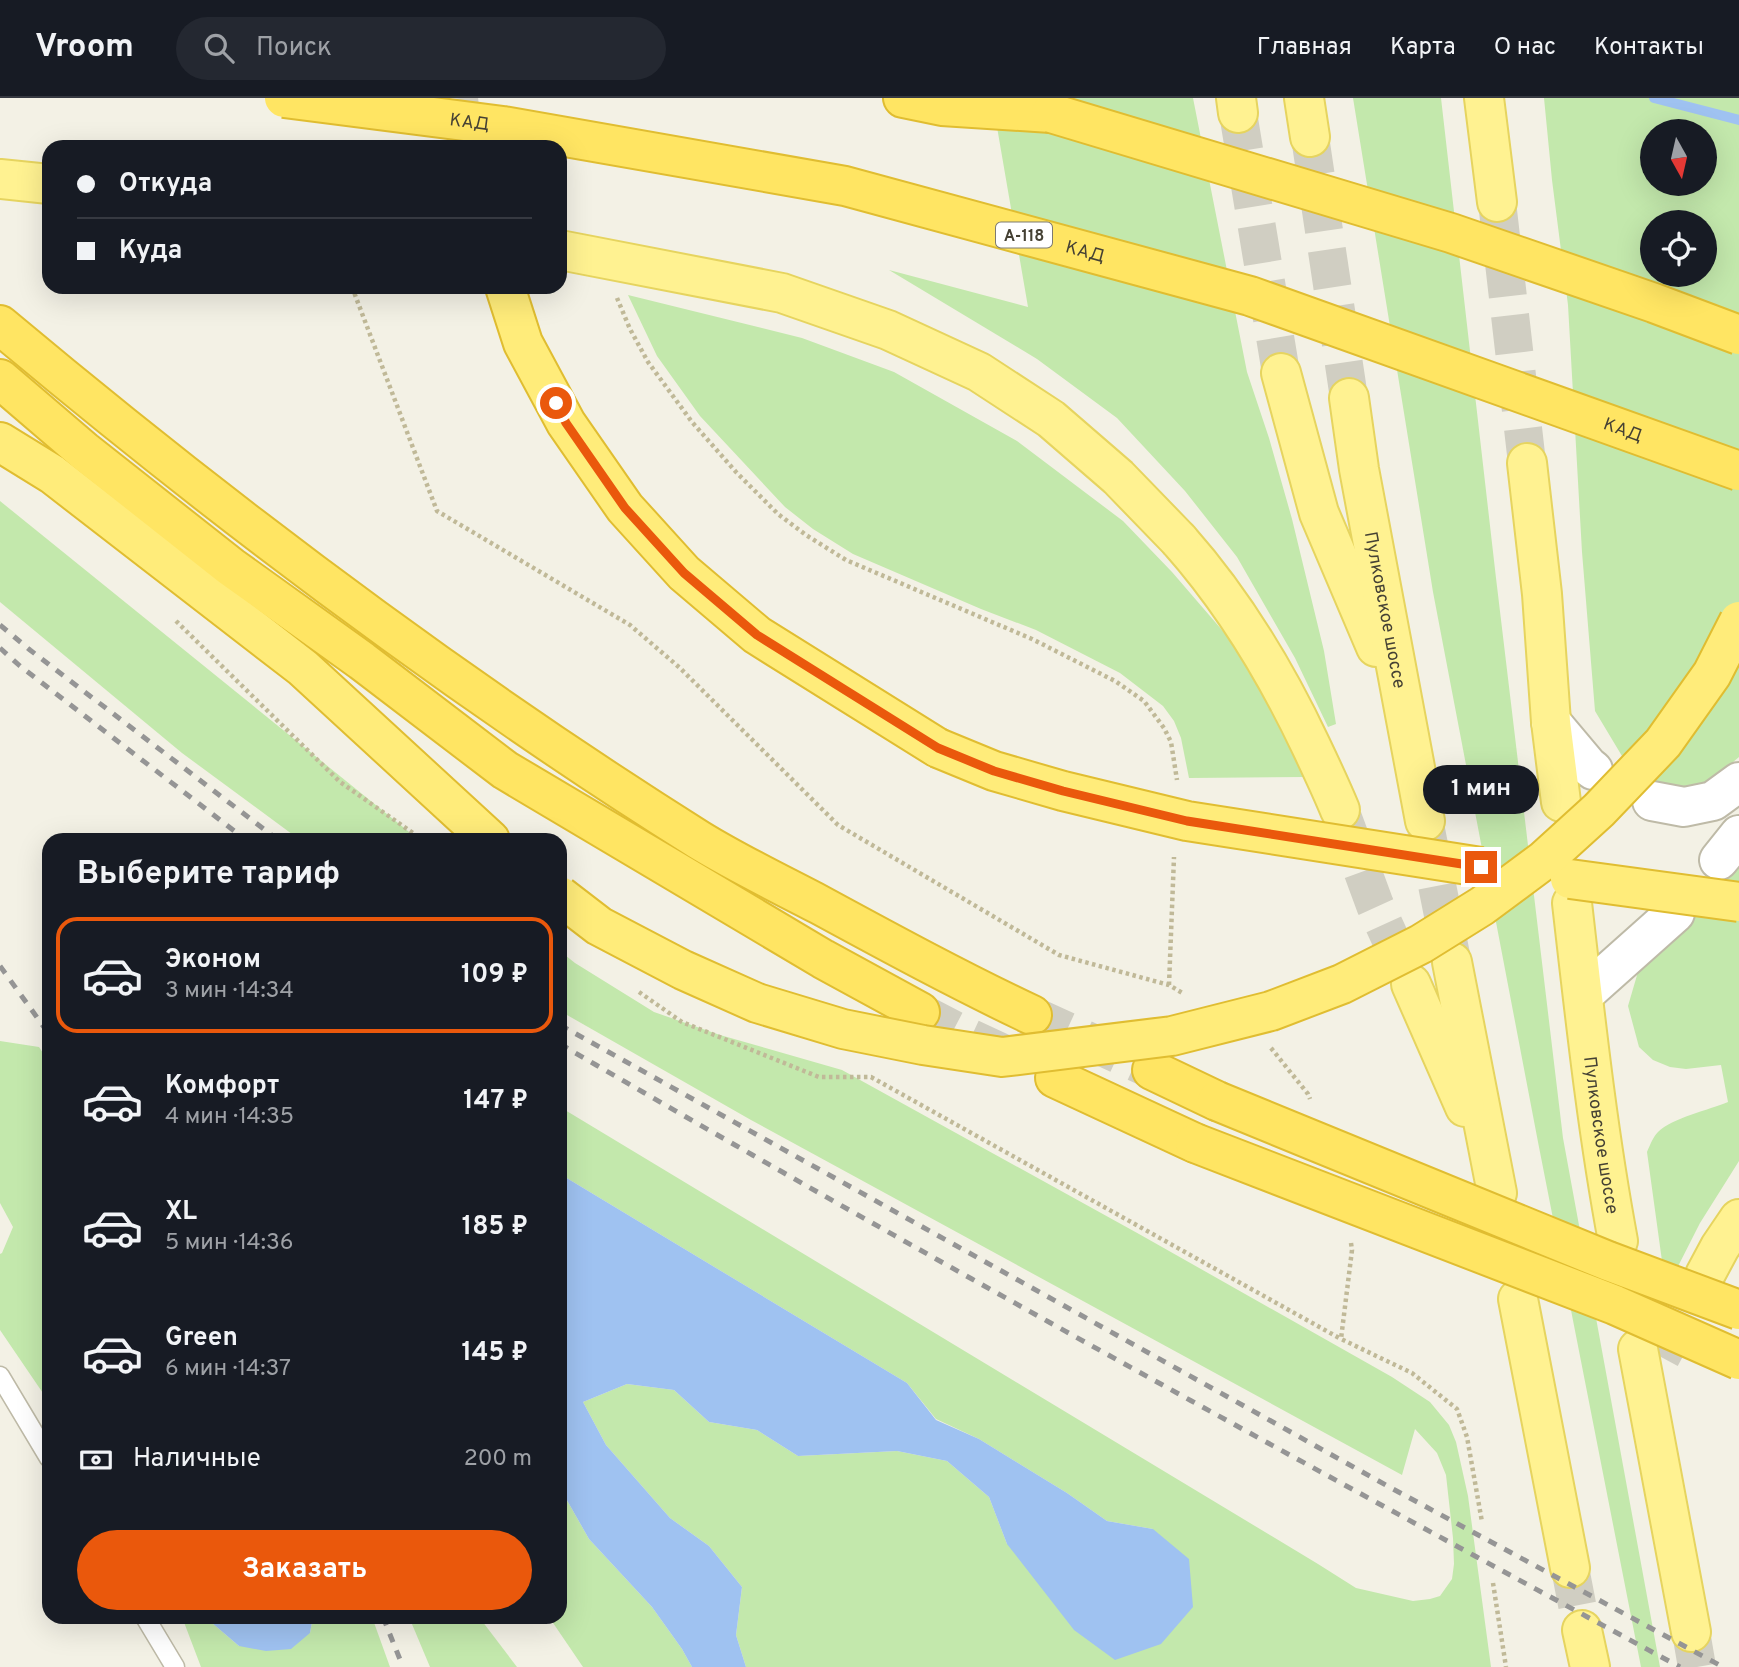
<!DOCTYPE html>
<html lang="ru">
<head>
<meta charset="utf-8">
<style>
	:root { --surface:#171b24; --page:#242831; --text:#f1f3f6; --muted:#9ea1a6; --line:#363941; --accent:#ea580c }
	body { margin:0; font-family:Overpass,sans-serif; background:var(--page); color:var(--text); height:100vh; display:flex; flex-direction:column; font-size:26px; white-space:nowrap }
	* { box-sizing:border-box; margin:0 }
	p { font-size:23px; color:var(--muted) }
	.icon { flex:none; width:38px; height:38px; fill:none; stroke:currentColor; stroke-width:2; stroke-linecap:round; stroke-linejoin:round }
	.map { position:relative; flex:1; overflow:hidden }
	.sheet { position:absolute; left:42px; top:735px; width:525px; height:791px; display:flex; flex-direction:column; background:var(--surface); border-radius:21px; box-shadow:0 7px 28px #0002 }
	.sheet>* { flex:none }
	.top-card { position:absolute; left:42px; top:42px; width:525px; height:154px; border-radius:21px; box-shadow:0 7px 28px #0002; display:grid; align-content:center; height:154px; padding:0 35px; background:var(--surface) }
	.needle { width:46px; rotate:172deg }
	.tools { position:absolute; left:1640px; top:21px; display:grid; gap:14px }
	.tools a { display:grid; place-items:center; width:77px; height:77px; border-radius:50%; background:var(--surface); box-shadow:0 7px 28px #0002; font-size:35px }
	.end { position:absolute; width:32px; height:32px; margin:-16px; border:9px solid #ea580c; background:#fff; box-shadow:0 0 0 4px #fff }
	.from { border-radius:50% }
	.bubble { position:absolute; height:49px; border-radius:24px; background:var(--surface); box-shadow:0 7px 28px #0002; font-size:23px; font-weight:700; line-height:49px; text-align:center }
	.top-card b { display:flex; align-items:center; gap:24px; height:66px; font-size:26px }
	.top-card b+b { border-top:2px solid var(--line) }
	.top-card i { width:18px; height:18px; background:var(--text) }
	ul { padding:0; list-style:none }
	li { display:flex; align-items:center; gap:21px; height:116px; margin:0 14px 10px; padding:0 21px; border:4px solid transparent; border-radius:21px }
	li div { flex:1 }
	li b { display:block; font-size:26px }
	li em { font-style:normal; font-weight:700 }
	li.selected { border-color:var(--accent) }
	li>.icon { width:63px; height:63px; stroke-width:1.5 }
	h2 { padding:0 35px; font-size:32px; line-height:84px }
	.pay { display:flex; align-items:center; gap:18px; height:77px; padding:0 35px; font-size:26px }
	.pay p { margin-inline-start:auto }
	.action { display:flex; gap:14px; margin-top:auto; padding:14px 35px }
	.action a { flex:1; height:80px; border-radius:42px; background:var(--accent); color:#fff; font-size:28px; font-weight:700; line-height:80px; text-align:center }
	header { display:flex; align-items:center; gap:42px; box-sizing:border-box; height:98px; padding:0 35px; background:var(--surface); border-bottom:2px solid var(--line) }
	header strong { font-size:33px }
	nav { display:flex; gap:38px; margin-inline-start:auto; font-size:24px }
	.search { width:490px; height:63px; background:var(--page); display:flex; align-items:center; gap:18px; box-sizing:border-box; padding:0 24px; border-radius:38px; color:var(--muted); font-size:26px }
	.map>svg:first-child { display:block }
	.green { fill:#c3e8ac; fill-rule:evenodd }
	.water { fill:#9fc2f1 }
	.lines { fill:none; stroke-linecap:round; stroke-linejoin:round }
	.stream { stroke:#9fc2f1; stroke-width:10 }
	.primary-tunnel { stroke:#d0cec2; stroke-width:38; stroke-dasharray:38 19; stroke-linecap:butt }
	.trunk-tunnel { stroke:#d0cec2; stroke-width:38; stroke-dasharray:38 19; stroke-linecap:butt }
	.motorway-tunnel { stroke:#d0cec2; stroke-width:38; stroke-dasharray:38 19; stroke-linecap:butt }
	.service-casing { stroke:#bebaa7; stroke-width:21 }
	.tertiary-casing { stroke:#bebaa7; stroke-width:42 }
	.primary-casing { stroke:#e6d45f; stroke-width:42 }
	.trunk-casing { stroke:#e0bd31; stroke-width:42 }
	.motorway-casing { stroke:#e0bd31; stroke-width:42 }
	.path { stroke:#c0b998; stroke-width:4.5; stroke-dasharray:3.5 3.5; stroke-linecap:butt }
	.service { stroke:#fff; stroke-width:18 }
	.tertiary { stroke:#fff; stroke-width:38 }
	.primary { stroke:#fff291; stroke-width:38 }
	.trunk { stroke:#ffec7a; stroke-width:38 }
	.motorway { stroke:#ffe563; stroke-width:38 }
	.rail { stroke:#959595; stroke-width:5; stroke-dasharray:9 9; stroke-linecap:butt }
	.primary-bridge-casing { stroke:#e6d45f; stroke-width:42; stroke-linecap:butt }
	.trunk-bridge-casing { stroke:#e0bd31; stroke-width:42; stroke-linecap:butt }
	.motorway-bridge-casing { stroke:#e0bd31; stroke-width:42; stroke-linecap:butt }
	.primary-bridge { stroke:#fff291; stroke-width:38 }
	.trunk-bridge { stroke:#ffec7a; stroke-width:38 }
	.motorway-bridge { stroke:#ffe563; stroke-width:38 }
	.route { stroke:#ea580c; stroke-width:9 }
	.labels { text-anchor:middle; stroke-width:5; stroke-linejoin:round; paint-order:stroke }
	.shield { fill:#fff; stroke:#7d7a71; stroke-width:2 }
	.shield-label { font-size:16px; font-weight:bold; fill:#454134 }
	.street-label { font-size:18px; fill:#454134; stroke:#fff }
</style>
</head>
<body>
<header>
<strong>Vroom</strong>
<div class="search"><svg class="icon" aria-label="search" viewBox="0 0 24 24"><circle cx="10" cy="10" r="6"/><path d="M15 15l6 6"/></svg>Поиск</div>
<nav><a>Главная</a><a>Карта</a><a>О нас</a><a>Контакты</a></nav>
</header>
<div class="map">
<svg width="1739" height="1569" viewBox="0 0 1739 1569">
	<rect width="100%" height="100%" fill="#f3f1e5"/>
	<g class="green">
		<path d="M992,0h201l54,274 22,66 23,81 32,132 12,73 -8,3 -33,-69 -58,-101 -52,-66 -68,-73 -80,-59 -148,-89 139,37z"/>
		<path d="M1353,0h88l55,480 67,560 97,529h-19l-103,-525 -105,-550z"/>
		<path d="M1544,0h195v659c-19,16 -38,33 -63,36l-48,-27 -33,-55 -13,-159 -14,-247 -16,-125zM1652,33h52v53h-52zM1652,124h52v53h-52z"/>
		<path d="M628,197l174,43 92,34 123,69 106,80 49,51 56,65 37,62 39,78 -115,1 -8,-40 -7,-17 -11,-15 -43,-33 -84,-43 -55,-21 -128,-55 -40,-25 -28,-22 -85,-91 -43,-60z"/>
		<path d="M0,403l419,339h-119l-118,-87 -182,-151z"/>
		<path d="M1739,753v310l-39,62 -34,67 -19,-138c3,-7 6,-15 11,-20 14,-14 51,-22 70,-30l-7,-37 -35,4 -16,-2 -17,-7 -14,-13 -11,-41 12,-41z"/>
		<path d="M560,853l15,12 79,49 66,23 122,35 297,164 253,143 38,25 19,23 7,17 12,54 23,171h-745l-10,-32 6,-48 -33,-41 -39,-28 -64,-73 -23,-43 44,-18 47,6 35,32 48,8 41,26 99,-5 50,10 42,36 18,47 146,-15 -46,-8 -40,-28 -88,-54 -43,-20 -29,-36 -347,-209v-67l758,457 38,24 57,13 17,-2 10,-3 12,-17 2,-15 -1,-26 -7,-63 -9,-22 -22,-24 -13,46 -651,-355 -191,-109z"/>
		<path d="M0,943l39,6 10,15v340l-49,-72v-76l2,-1 11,-26 -13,-24z"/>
		<path d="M560,1390l29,51 63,68 30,42 10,18h-109l-34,-50h11z"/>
		<path d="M182,1519h23l34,29 71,-13 3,-16h59l18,50h-189z"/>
		<path d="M409,1519h70l38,50h-87z"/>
	</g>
	<g class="water">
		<path d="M560,1076l347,209 29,37 43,19 88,54 40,28 46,8 36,30 4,48 -32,37 -46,16 -41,-30 -67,-86 -18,-47 -42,-36 -50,-10 -99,5 -41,-26 -48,-8 -35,-32 -47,-6 -44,18 23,43 64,73 39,28 33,41 -6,48 10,32h-54l-10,-18 -30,-42 -63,-68 -29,-51z"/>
		<path d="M205,1519h108l-3,16 -19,16 -25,2 -27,-5z"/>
	</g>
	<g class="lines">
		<path class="stream" d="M1654,0l85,22"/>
		<g class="primary-tunnel">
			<path d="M1238,15l43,260"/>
			<path d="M1310,39l39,261"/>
			<path d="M1497,104l30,261"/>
			<path d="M1343,720l32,87 36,79"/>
			<path d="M1426,732l26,130"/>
			<path d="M1661,1259l44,-82"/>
			<path d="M1570,1470l12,62"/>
			<path d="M1691,1534l6,35"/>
		</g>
		<path class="trunk-tunnel" d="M459,0l5,49"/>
		<g class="motorway-tunnel">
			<path d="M920,914l42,22 41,19"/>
			<path d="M1032,917l120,55"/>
		</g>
		<defs>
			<g id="service">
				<path d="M0,1278l49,82"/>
				<path d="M145,1519l30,50"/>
			</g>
			<g id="tertiary">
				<path d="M1551,624l37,44 5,4"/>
				<path d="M1652,703l32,6 29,-6 26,-19"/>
				<path d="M1719,762l20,-25"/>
				<path d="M1583,897l92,-82"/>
			</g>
			<g id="primary">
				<path d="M1236,0l2,15"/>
				<path d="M1304,0l6,39"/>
				<path d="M1484,0l13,104"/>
				<path d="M0,81l49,5"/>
				<path d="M1281,275l38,140 57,134"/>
				<path id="s1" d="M1349,300l10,71 66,352"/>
				<path d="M1527,365l15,131 9,128 10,80"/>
				<path d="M1179,442c55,62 97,132 132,206 10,21 20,42 29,64"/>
				<path id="s2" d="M1572,805c13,113 25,226 46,338"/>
				<path d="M1452,864l45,231"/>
				<path d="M1411,886l54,123"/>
				<path d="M1705,1177l15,-28 19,-28"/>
				<path d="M1518,1201l52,269"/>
				<path d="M1638,1251l53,283"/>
				<path d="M1582,1532l8,37"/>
			</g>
			<g id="trunk">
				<path d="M505,189l18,56 43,80 59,85 59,65 73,62 181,113"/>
				<path d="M0,344l52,32 251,194 187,172"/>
			</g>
			<g id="motorway">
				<path d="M903,0l39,8 109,7"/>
				<path d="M0,227c222,186 454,361 699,515 39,24 81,44 121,65 70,38 140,76 212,110"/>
				<path d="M0,281l84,72 147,116 131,94 143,109 318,189 97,53"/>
				<path d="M1152,972l65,31"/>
				<path d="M1055,980l140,65"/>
			</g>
		</defs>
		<use href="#service" class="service-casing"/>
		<use href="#tertiary" class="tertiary-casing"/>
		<use href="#primary" class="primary-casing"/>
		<use href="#trunk" class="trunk-casing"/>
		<use href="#motorway" class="motorway-casing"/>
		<g class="path">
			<path d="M352,189l85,224 193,114 50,43 158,157 221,130 110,30 15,9"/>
			<path d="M617,200l13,31 18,33 44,60 44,50 42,42 28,21 40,25 186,79 83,42 29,20 20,27 7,14 6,38"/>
			<path d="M176,523l164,161 83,58"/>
			<path d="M1169,887l5,-128"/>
			<path d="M639,894l43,30 137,55h52l470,262"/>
			<path d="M1271,950l37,46 2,5"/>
			<path d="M1351,1145l1,7 -11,89 71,34 45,36 10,28 15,85"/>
			<path d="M1493,1485l13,84"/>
		</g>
		<use href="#service" class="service"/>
		<use href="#tertiary" class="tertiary"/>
		<use href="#primary" class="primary"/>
		<use href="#trunk" class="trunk"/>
		<use href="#motorway" class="motorway"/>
		<g class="rail">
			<path d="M0,527l30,25 248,190"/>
			<path d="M0,550l20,18 226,174"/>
			<path d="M0,868l49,68"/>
			<path d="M560,927l833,464 330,178"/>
			<path d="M560,946c369,215 744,420 1120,623"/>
			<path d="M383,1519l20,50"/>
		</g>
		<defs>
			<path id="primary-bridge" d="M560,152l222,43 106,37 91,42 72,47 67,58 61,63"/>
			<g id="trunk-bridge">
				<path d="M938,650l56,23 69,20 124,30 294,46"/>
				<path d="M1570,781l169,23"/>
				<path d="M560,798l39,30 84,44 74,33 86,26 80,16 79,12 170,-21 99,-25 71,-27 79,-40 61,-38 62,-46 55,-50 64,-67 49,-69 27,-53"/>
			</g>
			<g id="motorway-bridge">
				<path id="s3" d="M284,0l219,28 342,60 405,110 489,175"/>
				<path d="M1051,15l400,120 203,70 85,32"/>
				<path d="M1217,1003l391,160 131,49"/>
				<path d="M1195,1045l420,162 124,55"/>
			</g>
		</defs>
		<use href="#primary-bridge" class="primary-bridge-casing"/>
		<use href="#trunk-bridge" class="trunk-bridge-casing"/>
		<use href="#motorway-bridge" class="motorway-bridge-casing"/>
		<use href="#primary-bridge" class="primary-bridge"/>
		<use href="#trunk-bridge" class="trunk-bridge"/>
		<use href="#motorway-bridge" class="motorway-bridge"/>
	</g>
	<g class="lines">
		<path class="route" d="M556,305l10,20 59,85 59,65 73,62 181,113 56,23 69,20 124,30 294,46"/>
	</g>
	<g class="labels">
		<rect class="shield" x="996" y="124.5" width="56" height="25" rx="5"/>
		<g class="shield-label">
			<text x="1024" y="143">А-118</text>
		</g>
		<g class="street-label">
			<text dy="6" stroke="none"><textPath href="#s3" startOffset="187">КАД</textPath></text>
			<text dy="6" stroke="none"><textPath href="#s3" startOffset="817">КАД</textPath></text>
			<text dy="6" stroke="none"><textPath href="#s3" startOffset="1384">КАД</textPath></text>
			<text dy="6" stroke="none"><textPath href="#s1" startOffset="215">Пулковское шоссе</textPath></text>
			<text dy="6" stroke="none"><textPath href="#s2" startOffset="234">Пулковское шоссе</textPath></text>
		</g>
	</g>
</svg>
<div class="tools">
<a><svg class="needle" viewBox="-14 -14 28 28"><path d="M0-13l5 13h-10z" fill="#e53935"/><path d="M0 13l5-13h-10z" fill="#9ea1a6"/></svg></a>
<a><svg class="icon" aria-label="locate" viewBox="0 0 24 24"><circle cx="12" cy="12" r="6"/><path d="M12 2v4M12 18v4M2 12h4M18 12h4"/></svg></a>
</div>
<i class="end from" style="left:556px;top:305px"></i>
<i class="end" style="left:1481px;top:769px"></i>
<div class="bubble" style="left:1423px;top:667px;width:116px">1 мин</div>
<div class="top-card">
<b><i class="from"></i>Откуда</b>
<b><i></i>Куда</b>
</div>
<section class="sheet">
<h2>Выберите тариф</h2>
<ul>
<li class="selected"><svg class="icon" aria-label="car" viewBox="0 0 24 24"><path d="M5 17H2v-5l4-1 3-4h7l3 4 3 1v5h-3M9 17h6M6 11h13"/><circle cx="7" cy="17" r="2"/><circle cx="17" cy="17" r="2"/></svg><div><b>Эконом</b><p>3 мин · 14:34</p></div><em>109 ₽</em></li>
<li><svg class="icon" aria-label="car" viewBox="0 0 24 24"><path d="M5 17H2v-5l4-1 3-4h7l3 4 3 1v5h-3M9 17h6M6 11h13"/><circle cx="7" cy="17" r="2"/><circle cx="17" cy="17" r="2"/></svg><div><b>Комфорт</b><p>4 мин · 14:35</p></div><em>147 ₽</em></li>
<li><svg class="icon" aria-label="car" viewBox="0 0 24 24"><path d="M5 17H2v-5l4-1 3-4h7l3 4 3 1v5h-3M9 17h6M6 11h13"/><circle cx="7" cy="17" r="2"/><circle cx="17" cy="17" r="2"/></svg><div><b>XL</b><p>5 мин · 14:36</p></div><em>185 ₽</em></li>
<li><svg class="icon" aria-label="car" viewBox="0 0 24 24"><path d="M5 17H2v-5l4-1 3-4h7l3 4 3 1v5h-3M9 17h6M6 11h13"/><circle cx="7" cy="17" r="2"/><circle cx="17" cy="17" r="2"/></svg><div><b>Green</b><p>6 мин · 14:37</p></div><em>145 ₽</em></li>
</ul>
<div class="pay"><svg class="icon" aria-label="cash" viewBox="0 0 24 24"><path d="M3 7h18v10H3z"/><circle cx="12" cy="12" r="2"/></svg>Наличные<p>200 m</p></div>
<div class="action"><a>Заказать</a></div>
</section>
</div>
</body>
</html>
